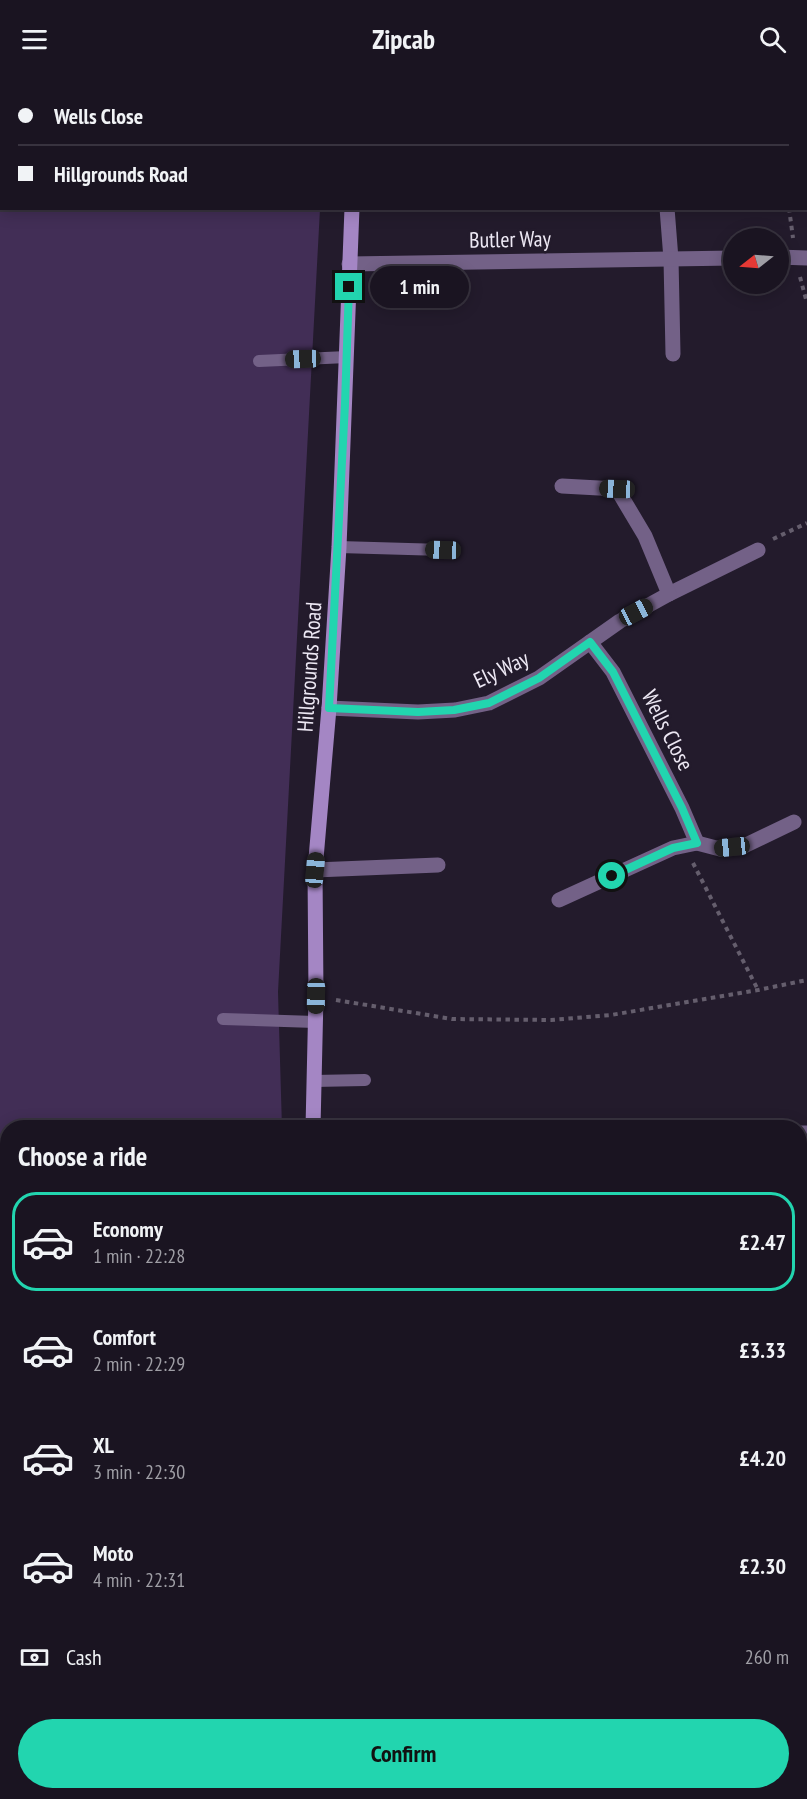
<!DOCTYPE html>
<html lang="en">
<head>
<meta charset="utf-8">
<style>
	:root { --surface:#1a1421; --page:#231d2a; --text:#f1f3f6; --muted:#9f9ea5; --line:#38333f; --accent:#22d5af }
	body { margin:0; font-family:"PT Sans Narrow",sans-serif; background:var(--page); color:var(--text); height:100vh; display:flex; flex-direction:column; font-size:22px; white-space:nowrap }
	* { box-sizing:border-box; margin:0 }
	p { font-size:20px; color:var(--muted) }
	.icon { flex:none; width:33px; height:33px; fill:none; stroke:currentColor; stroke-width:2; stroke-linecap:round; stroke-linejoin:round }
	.map { position:relative; flex:1; overflow:hidden }
	.side { position:absolute; left:0px; top:1042px; width:807px; height:680px; display:flex; flex-direction:column; background:var(--surface); border-radius:24px 24px 0 0; box-shadow:0 3px 15px #0003,0 0 0 2px var(--line) }
	.side>* { flex:none }
	.top-card { position:absolute; left:0px; top:0px; width:807px; height:132px; box-shadow:0 3px 15px #0003,0 0 0 2px var(--line); display:grid; align-content:center; height:132px; padding:0 18px; background:var(--surface) }
	.needle { width:39px; rotate:253deg }
	.fabs { position:absolute; left:723px; top:150px; display:grid; gap:12px }
	.fabs a { display:grid; place-items:center; width:66px; height:66px; border-radius:50%; background:var(--surface); box-shadow:0 3px 15px #0003,0 0 0 2px var(--line); font-size:30px }
	.end { position:absolute; width:27px; height:27px; margin:-14px; border:8px solid #22d5af; background:#111; box-shadow:0 0 0 3px #111 }
	.from { border-radius:50% }
	.bubble { position:absolute; height:42px; border-radius:21px; background:var(--surface); box-shadow:0 3px 15px #0003,0 0 0 2px var(--line); font-size:20px; font-weight:600; line-height:42px; text-align:center }
	.car { position:absolute; width:18px; height:36px; margin:-18px -9px; border-radius:8px; box-shadow:0 0 4px 2px #0007; background:linear-gradient(#222 24%,#8ab4d8 0 40%,#222 0 76%,#8ab4d8 0 86%,#222 0) }
	.top-card b { display:flex; align-items:center; gap:21px; height:57px; font-size:22px }
	.top-card b+b { border-top:2px solid var(--line) }
	.top-card i { width:15px; height:15px; background:var(--text) }
	ul { padding:0; list-style:none }
	li { display:flex; align-items:center; gap:18px; height:99px; margin:0 12px 9px; padding:0 6px; border:3px solid transparent; border-radius:24px }
	li div { flex:1 }
	li b { display:block; font-size:22px }
	li em { font-style:normal; font-weight:600 }
	li.on { border-color:var(--accent) }
	li>.icon { width:54px; height:54px; stroke-width:1.5 }
	h2 { padding:0 18px; font-size:27px; line-height:72px }
	.pay { display:flex; align-items:center; gap:15px; height:66px; padding:0 18px; font-size:22px }
	.pay p { margin-inline-start:auto }
	.action { display:flex; gap:12px; margin-top:auto; padding:12px 18px }
	.action a { flex:1; height:69px; border-radius:36px; background:var(--accent); color:#111; font-size:24px; font-weight:600; line-height:69px; text-align:center }
	header { display:flex; justify-content:space-between; align-items:center; height:78px; padding:0 18px; background:var(--surface); font-size:27px; font-weight:600 }
	.map>svg:first-child { display:block }
	.green { fill:#422e56 }
	.lines { fill:none; stroke-linecap:round; stroke-linejoin:round }
	.path { stroke:#655e6d; stroke-width:4; stroke-dasharray:4.5 4.5; stroke-linecap:butt }
	.lane { stroke:#736187; stroke-width:12 }
	.street { stroke:#736187; stroke-width:15 }
	.secondary { stroke:#a486c4; stroke-width:15 }
	.route { stroke:#22d5af; stroke-width:8 }
	.labels { text-anchor:middle; stroke-width:5; stroke-linejoin:round; paint-order:stroke }
	.street-label { font-size:22px; fill:#ede8f4; stroke:#231b2c }
</style>
</head>
<body>
<header><svg class="icon" aria-label="menu" viewBox="0 0 24 24"><path d="M4 6h16M4 12h16M4 18h16"/></svg>Zipcab<svg class="icon" aria-label="search" viewBox="0 0 24 24"><circle cx="10" cy="10" r="6"/><path d="M15 15l6 6"/></svg></header>
<div class="map">
<svg width="807" height="1721" viewBox="0 0 807 1721">
	<rect width="100%" height="100%" fill="#231b2c"/>
	<path class="green" d="M0,0l323,1 -321,1v128l318,1 -42,783 4,136h-274v664h345v7h-353z"/>
	<g class="lines">
		<g class="path">
			<path d="M757,0l1,2"/>
			<path d="M789,130l4,30"/>
			<path d="M800,199l7,26"/>
			<path d="M773,461l34,-16"/>
			<path d="M693,785l65,127"/>
			<path d="M336,922l116,19 99,1 60,-5 147,-25 49,-10"/>
		</g>
		<g class="lane">
			<path d="M259,283l88,-4"/>
			<path d="M339,469l104,3"/>
			<path d="M223,941l92,3"/>
			<path d="M314,1003l51,-1"/>
		</g>
		<g class="street">
			<path d="M644,0v2"/>
			<path d="M667,130l4,51 2,95"/>
			<path d="M778,179l29,1"/>
			<path d="M349,186l385,-6"/>
			<path d="M669,516l89,-44"/>
			<path d="M590,564l23,30 69,136 15,35"/>
			<path d="M329,630l89,4 37,-2 34,-7 50,-25 81,-57 49,-27 -24,-58 -28,-47 -55,-3"/>
			<path d="M315,792l123,-5"/>
			<path d="M559,822l114,-52 24,-5 23,6 24,-3 50,-24"/>
			<path d="M800,1055h7"/>
			<path d="M800,1354l7,-4"/>
			<path d="M800,1647h7"/>
			<path d="M685,1721v-7"/>
		</g>
		<g class="secondary">
			<path d="M356,2v-2"/>
			<path d="M313,1050l3,-132 -1,-126 14,-162 10,-161 13,-339"/>
			<path d="M398,1714v7"/>
		</g>
	</g>
	<g class="lines">
		<path class="route" d="M349,209l-4,117 -16,304 89,4 36,-2 35,-7 50,-25 51,-36 23,30 69,136 15,35 -24,5 -61,28"/>
	</g>
	<g class="labels">
		<g class="street-label">
			<text transform="translate(510 161) rotate(-1)" y="8">Butler Way</text>
			<text transform="translate(309 589) rotate(-86)" y="8">Hillgrounds Road</text>
			<text transform="translate(501 591) rotate(-25)" y="8">Ely Way</text>
			<text transform="translate(668 652) rotate(63)" y="8">Wells Close</text>
		</g>
	</g>
</svg>
<div class="fabs">
<a><svg class="needle" viewBox="-14 -14 28 28"><path d="M0-13l5 13h-10z" fill="#e53935"/><path d="M0 13l5-13h-10z" fill="#9f9ea5"/></svg></a>
</div>
<i class="end from" style="left:612px;top:798px"></i>
<i class="end" style="left:349px;top:209px"></i>
<div class="bubble" style="left:370px;top:188px;width:99px">1 min</div>
<i class="car" style="left:303px;top:281px;rotate:268deg"></i>
<i class="car" style="left:617px;top:411px;rotate:272deg"></i>
<i class="car" style="left:443px;top:472px;rotate:272deg"></i>
<i class="car" style="left:636px;top:534px;rotate:62deg"></i>
<i class="car" style="left:732px;top:769px;rotate:264deg"></i>
<i class="car" style="left:315px;top:792px;rotate:5deg"></i>
<i class="car" style="left:316px;top:918px;rotate:181deg"></i>
<div class="top-card">
<b><i class="from"></i>Wells Close</b>
<b><i></i>Hillgrounds Road</b>
</div>
<section class="side">
<h2>Choose a ride</h2>
<ul>
<li class="on"><svg class="icon" aria-label="car" viewBox="0 0 24 24"><path d="M5 17H2v-5l4-1 3-4h7l3 4 3 1v5h-3M9 17h6M6 11h13"/><circle cx="7" cy="17" r="2"/><circle cx="17" cy="17" r="2"/></svg><div><b>Economy</b><p>1 min · 22:28</p></div><em>£2.47</em></li>
<li><svg class="icon" aria-label="car" viewBox="0 0 24 24"><path d="M5 17H2v-5l4-1 3-4h7l3 4 3 1v5h-3M9 17h6M6 11h13"/><circle cx="7" cy="17" r="2"/><circle cx="17" cy="17" r="2"/></svg><div><b>Comfort</b><p>2 min · 22:29</p></div><em>£3.33</em></li>
<li><svg class="icon" aria-label="car" viewBox="0 0 24 24"><path d="M5 17H2v-5l4-1 3-4h7l3 4 3 1v5h-3M9 17h6M6 11h13"/><circle cx="7" cy="17" r="2"/><circle cx="17" cy="17" r="2"/></svg><div><b>XL</b><p>3 min · 22:30</p></div><em>£4.20</em></li>
<li><svg class="icon" aria-label="car" viewBox="0 0 24 24"><path d="M5 17H2v-5l4-1 3-4h7l3 4 3 1v5h-3M9 17h6M6 11h13"/><circle cx="7" cy="17" r="2"/><circle cx="17" cy="17" r="2"/></svg><div><b>Moto</b><p>4 min · 22:31</p></div><em>£2.30</em></li>
</ul>
<div class="pay"><svg class="icon" aria-label="cash" viewBox="0 0 24 24"><path d="M3 7h18v10H3z"/><circle cx="12" cy="12" r="2"/></svg>Cash<p>260 m</p></div>
<div class="action"><a>Confirm</a></div>
</section>
</div>
</body>
</html>
